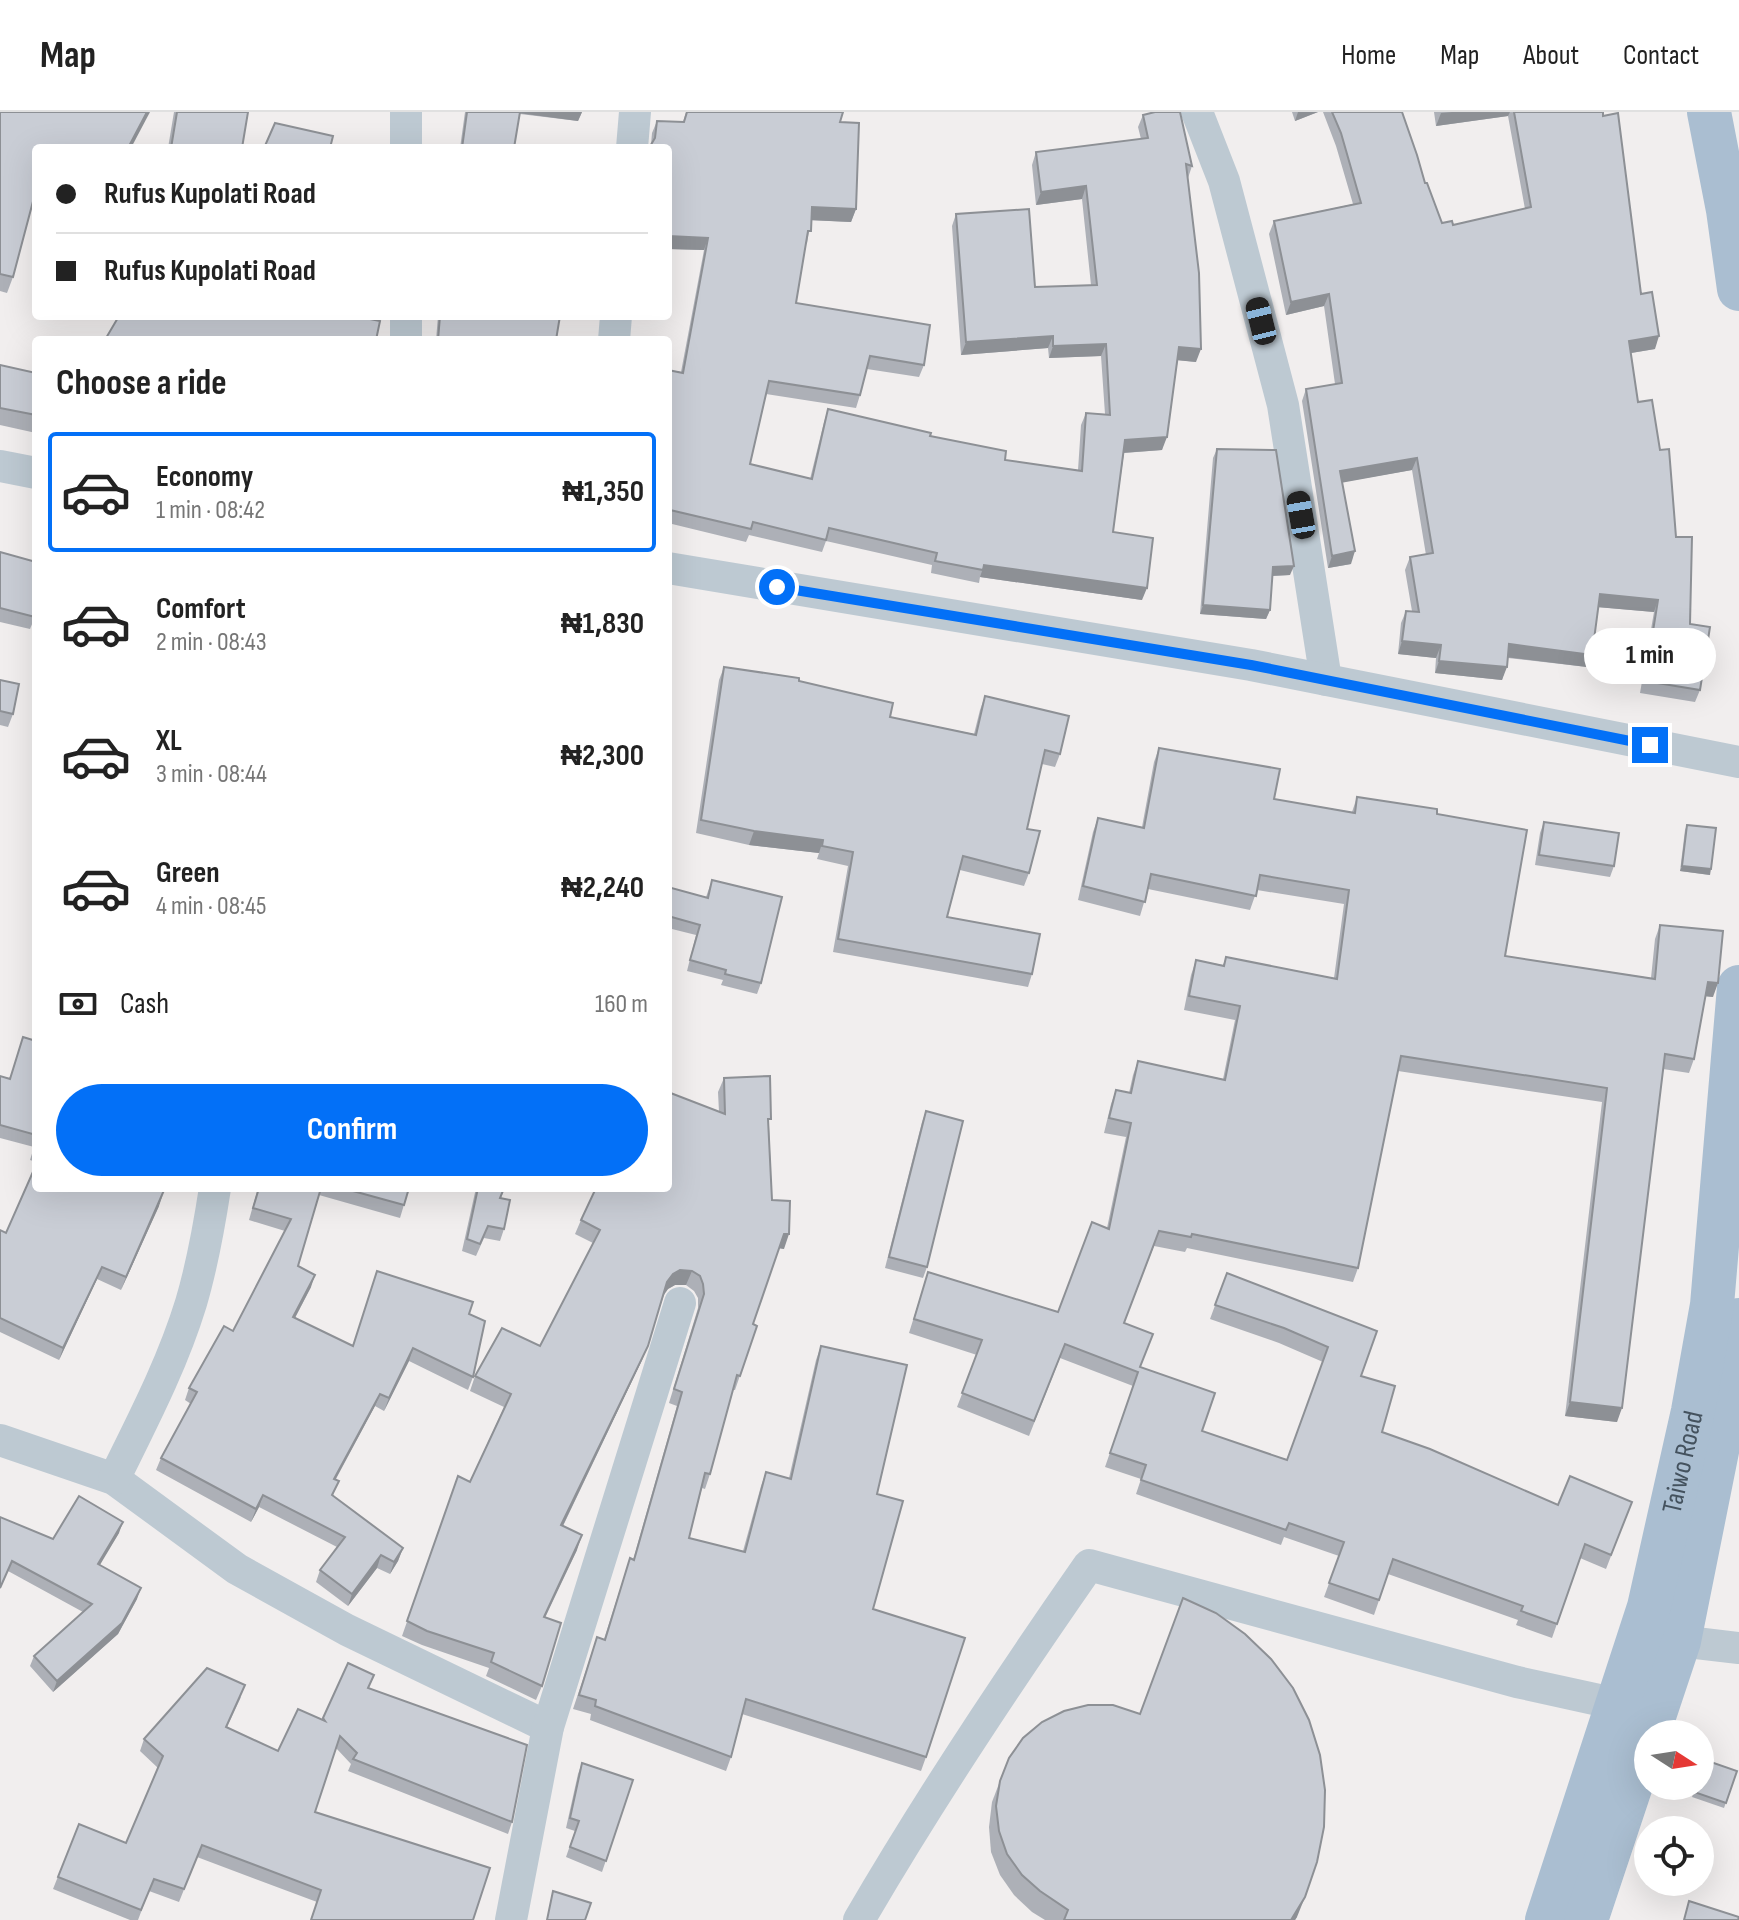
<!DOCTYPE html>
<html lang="en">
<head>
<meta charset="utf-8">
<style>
	:root { --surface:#fff; --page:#f2f2f2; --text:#222; --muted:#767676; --line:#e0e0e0; --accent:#0370f7 }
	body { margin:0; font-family:"Sofia Sans Condensed",sans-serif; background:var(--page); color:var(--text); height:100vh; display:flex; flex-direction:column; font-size:30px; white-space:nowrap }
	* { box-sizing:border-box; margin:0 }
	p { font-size:26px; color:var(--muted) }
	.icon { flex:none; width:44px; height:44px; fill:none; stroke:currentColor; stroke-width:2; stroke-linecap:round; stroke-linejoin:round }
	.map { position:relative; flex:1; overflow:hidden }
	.details { position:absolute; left:32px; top:224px; width:640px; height:856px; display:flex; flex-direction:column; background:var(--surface); border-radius:8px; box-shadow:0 8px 32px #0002 }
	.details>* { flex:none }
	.top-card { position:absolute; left:32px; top:32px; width:640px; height:176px; border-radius:8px; box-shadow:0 8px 32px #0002; display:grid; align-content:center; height:176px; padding:0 24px; background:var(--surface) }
	.needle { width:52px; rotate:102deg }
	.controls { position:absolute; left:1634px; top:1608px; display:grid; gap:16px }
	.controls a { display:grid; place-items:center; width:80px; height:80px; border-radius:50%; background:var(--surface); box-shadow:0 8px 32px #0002; font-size:40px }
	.end { position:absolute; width:36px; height:36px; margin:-18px; border:10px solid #0370f7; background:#fff; box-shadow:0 0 0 4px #fff }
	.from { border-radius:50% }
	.bubble { position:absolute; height:56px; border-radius:28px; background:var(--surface); box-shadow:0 8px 32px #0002; font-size:26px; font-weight:700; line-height:56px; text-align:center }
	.car { position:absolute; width:24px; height:48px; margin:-24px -12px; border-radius:10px; box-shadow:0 0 6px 2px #0007; background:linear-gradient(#222 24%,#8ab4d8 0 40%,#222 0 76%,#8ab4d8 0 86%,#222 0) }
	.top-card b { display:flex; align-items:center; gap:28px; height:76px; font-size:30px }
	.top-card b+b { border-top:2px solid var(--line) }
	.top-card i { width:20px; height:20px; background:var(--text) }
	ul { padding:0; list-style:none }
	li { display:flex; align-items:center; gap:24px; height:120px; margin:0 16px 12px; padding:0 8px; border:4px solid transparent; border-radius:8px }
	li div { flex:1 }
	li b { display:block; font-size:30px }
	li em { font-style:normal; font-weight:700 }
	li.selected { border-color:var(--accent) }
	li>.icon { width:72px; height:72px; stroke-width:1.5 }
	h2 { padding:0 24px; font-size:36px; line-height:96px }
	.pay { display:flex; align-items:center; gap:20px; height:88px; padding:0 24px; font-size:30px }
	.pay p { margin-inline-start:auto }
	.button { display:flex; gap:16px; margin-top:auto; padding:16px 24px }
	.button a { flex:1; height:92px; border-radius:48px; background:var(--accent); color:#fff; font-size:32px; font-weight:700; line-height:92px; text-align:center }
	header { display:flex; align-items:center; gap:48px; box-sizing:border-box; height:112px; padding:0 40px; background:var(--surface); border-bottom:2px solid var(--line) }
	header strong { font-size:38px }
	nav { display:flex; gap:44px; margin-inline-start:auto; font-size:28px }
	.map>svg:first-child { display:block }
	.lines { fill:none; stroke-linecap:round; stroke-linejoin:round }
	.street { stroke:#bdc9d2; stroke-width:32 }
	.primary { stroke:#aabed1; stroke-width:44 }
	.wall { fill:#adb0b7 }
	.shaded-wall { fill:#8d9095 }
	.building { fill:#c9cdd5; stroke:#8d9095; stroke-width:2 }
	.route { stroke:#0370f7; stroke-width:10 }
	.labels { text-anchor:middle; stroke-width:6; stroke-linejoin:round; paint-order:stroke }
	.street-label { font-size:28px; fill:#44525e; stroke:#fff }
</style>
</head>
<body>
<header>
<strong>Map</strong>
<nav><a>Home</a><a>Map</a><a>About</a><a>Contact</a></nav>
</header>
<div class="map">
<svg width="1739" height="1808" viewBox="0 0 1739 1808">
	<rect width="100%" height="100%" fill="#f1eeee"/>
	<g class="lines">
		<g class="street">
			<path d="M1197,0l27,69 59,224 43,275"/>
			<path d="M406,36v-36"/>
			<path d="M632,36l3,-36"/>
			<path d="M406,228v-24"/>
			<path d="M614,228l2,-24"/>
			<path d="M0,354l36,7"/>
			<path d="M668,456l583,97 488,97"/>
			<path d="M0,1328l114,39 123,90 110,61 201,97"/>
			<path d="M114,1367c28,-57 58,-114 77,-176 11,-37 18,-76 24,-115"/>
			<path d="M1679,1529l60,7"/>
			<path d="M511,1808l37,-193 132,-424"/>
			<path d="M859,1808c71,-122 149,-239 230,-355l428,117 100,22"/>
		</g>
		<g class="primary">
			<path d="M1709,0l19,98 11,79"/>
			<path d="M1648,1622l31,-93 58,-290 2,-31"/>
			<path id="s1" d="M1547,1808l102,-313 44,-196 19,-106 27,-318"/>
			<path d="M1586,1808l62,-186"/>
		</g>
	</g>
	<g class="wall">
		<path d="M0,0l36,36v52l-2,-1 -21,78 -6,16 -7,-2z"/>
		<path d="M174,0h74l-6,36h-74z"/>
		<path d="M465,0h117l-4,9 -58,-7 -6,34h-54z"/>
		<path d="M686,0h157l-3,10 16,87 -5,13 -40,-2 -4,23h-1l-10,60 128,62 -5,12 -52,-8 -7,26 -4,13 -90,-14 -16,70 60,15 14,-57 4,-13 102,27 75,24 73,10 3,-45 5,-12 19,1 -4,-58 -52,2 -1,-10 -87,7 -9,-129 4,-12 79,73 56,-2 -9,-86 -46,6 -4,-40 4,-13 105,-13 -3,-12 5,-12 49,51 -4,12 8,184 -18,-2 -16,90 -38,3 -11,79 29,68 -162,-23 -1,6 -48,-10 1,-8 -106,-24 -4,11 -73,-17 -3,7 -78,-19v-153l13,2 23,-122 -36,-1v-101l-17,-3 1,-12 5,-12 26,1z"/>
		<path d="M1292,0h26l-23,9z"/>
		<path d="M1323,0h79l23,71 17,40 11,2 72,-16 -17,-93 -72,10 -2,-14h169l38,182 14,55 -24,4 7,49 38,135 24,153 -5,12 -55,-9 14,-81 -56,-5 -6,48 -5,12 -79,-9 -6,22 -67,-7 1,-15 -38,-4 3,-31 5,-12h6l-7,-41 5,-13 16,-2 -14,-85 -70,12 9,82 -23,4 -26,-167 4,-12 29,-5 -11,-78 -38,9 -17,-81 5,-13 79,-17 -17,-58z"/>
		<path d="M438,204h122l-4,24h-120z"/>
		<path d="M0,253l36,8v60l-36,-8z"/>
		<path d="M1217,337l73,126 -18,1 -2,34 -4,9 -66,-5 13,-156z"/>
		<path d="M0,440l35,65 -5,12 -30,-7z"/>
		<path d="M724,555l75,14 91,36 84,17 6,-24 5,-14 75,58 -5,13 -13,-3 -15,65 2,44 -5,13 -64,-16 -13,47 85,57 -4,13 -195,-35 15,-86 -31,-7 2,-6 -70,-8 -53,-12 23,-153z"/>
		<path d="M0,568l13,34 -5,13 -8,-2z"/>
		<path d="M1159,636l115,51 78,13 5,-15 80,17 68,142 146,22 4,-39 5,-14 53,72 -8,-1 -11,63 -5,14 -26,-4 -46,353 -52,-6 37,-314 -204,-31 -40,197 -5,14 -166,-34 -2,4 -31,-6 -30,77 16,45 62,63 85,29 36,-98 -44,-19 -69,-24 17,-46 150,58 -16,45 21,56 176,73 74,-3 -26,67 -26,-11 -28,80 -36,-13 2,-5 -130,-46 -14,41 -50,-18 15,-41 -55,-19 -3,8 -145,-51 5,-15 -36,-12 28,-81 -73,-28 -31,78 -72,-29 20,-52 -68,-22 19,-61 130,40 49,-84 19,-91 -22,-4 7,-29 5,-14 13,3 4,-18 5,-14 85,18 12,-59 -51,-10 7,-35 5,-15 27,5 3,-8 108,21 10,-74 -87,-14 -7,20 -102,-21 -8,27 -62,-16 15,-68 5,-14 44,9 12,-65z"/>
		<path d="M1544,710l70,44 -4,11 -75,-12 5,-32z"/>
		<path d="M1687,713l23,50 -30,-4 5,-41z"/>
		<path d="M712,768l49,103 -4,11 -36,-9 2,-5 -36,-9 9,-36 -28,-7v-41l38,10z"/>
		<path d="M36,929v121l-6,-2 4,-13 -34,-9v-62l9,2z"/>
		<path d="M724,966l45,48 3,74 12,49 -5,-1 -26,76 4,2 -22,64h-2l-23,84 -5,15 -3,-1 -13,50 54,13 18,-65 5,-14 23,6 27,-118 5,-14 56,148 -4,115 53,148 -5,14 -179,-57 -11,43 -5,14 -136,-51 1,-6 -18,-5 24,-72 7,2 26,-81 3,2 44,-154 -8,-3 29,-95v-10l-4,-7 -8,-6h-11l-7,4 -4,6 -22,65 -79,166 14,24 -32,68 -3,68 -6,14 -50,-24 3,-8 -67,-23 -20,-9 56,-160 12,6 34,-75 -34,-16 5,-15 65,-30 53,-103 -18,-9 6,-14 138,-108 -1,-20z"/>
		<path d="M926,999l1,156 -4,11 -38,-10 37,-146z"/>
		<path d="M258,1076h151l-9,30 -81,-23 -21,71 13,21 -16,31 57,28 117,-32 4,63 -5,13 -59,-29 -25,50 -9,-5 -39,73 -3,17 70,52 -5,13 -8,13 -13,-6 -29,38 -32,-24 4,-12 17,-23 -78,-40 -8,15 -95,-52 5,-12 30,-54 -6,-4 4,-12 44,-57 52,-100 -36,-11z"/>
		<path d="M476,1076h29l-4,10 3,31 -4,12 -16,-3 -8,18 -14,-5z"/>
		<path d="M159,1094l-38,84 -24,-11 -38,81 -59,-28v-102l6,3z"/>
		<path d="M0,1405l53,22 66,-6 -20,32 38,34 -19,35 -65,58 -23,-26 4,-10 49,-44 -75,-41z"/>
		<path d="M348,1551l21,26 143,133 -4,12 -160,-63 3,-7 -15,-16 -21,64 175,56 -173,34 -120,-45 -18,45 -30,-11 -11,29h-8l-77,-31 26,-65 47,19 32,-75 -18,-17 4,-12 97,-42 -14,30 51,24 44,-31z"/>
		<path d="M582,1651l51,17 -31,92 -36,-15 9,-26 -9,-3 12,-54z"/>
		<path d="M1737,1659l-13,37 -32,-11 4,-11z"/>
		<path d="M1000,1669l297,136 -2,3h-250l-13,-8 -18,-17 -14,-20 -9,-23 -2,-25 3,-25z"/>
	</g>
	<g class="shaded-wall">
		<path d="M147,0h3l-19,36h-3z"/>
		<path d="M518,0h64l-4,9 -60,-8z"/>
		<path d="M1298,0h20l-23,9z"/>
		<path d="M1452,0h58l-2,4 -72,10 5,-13z"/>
		<path d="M1086,74l-4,13 -46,6 5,-13z"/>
		<path d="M812,95l44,2 -5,13 -44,-2z"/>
		<path d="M668,124l40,2 -4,12 -36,-1z"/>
		<path d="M1329,182l-5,12 -38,9 5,-13z"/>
		<path d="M1053,224l-5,12 -87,7 5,-13z"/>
		<path d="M1659,224l-4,13 -30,5 4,-13z"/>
		<path d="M1106,232l-5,12 -52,2 4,-12z"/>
		<path d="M1179,235l22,2 -5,13 -21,-2z"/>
		<path d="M1167,325l-5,13 -41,3 4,-13z"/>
		<path d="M1417,346l-5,12 -77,14 5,-13z"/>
		<path d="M1355,439l-4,13 -23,4 4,-12z"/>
		<path d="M984,453l163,23 -5,12 -162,-23z"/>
		<path d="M1294,454l-4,9 -21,1 4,-9z"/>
		<path d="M1600,482l58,6 -4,12 -58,-5z"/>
		<path d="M1203,493l67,5 -4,9 -66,-5z"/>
		<path d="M1402,529l39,4 -5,13 -38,-4z"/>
		<path d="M1509,532l83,11 -5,12 -82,-10z"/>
		<path d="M1439,549l68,6 -5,13 -67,-7z"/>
		<path d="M754,719l69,9 -4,13 -70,-8z"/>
		<path d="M1682,754l29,3 -1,6 -30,-4z"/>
		<path d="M1708,870l10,1 -5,14 -10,-1z"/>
		<path d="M163,1082l-4,12 -38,84 5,-13z"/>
		<path d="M784,1122h5l-5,15 -6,-1z"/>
		<path d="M102,1155l-5,12 -38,81 4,-12z"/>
		<path d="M680,1158l12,1 -6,14h-11l-7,4 -6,8 5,-15 6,-8z"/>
		<path d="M315,1163l-4,12 -22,42 4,-12z"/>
		<path d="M648,1234l-6,14 -86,180 5,-15z"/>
		<path d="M413,1236l-4,13 -25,50 5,-13z"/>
		<path d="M380,1282l-5,12 -46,85 5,-12z"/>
		<path d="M1570,1290l52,6 -5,14 -52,-6z"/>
		<path d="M263,1383l-4,12 -8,15 5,-13z"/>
		<path d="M123,1410l-4,11 -25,42 4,-11z"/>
		<path d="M582,1423l-5,15 -39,81 6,-14z"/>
		<path d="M403,1436l-5,13 -8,13 4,-12z"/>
		<path d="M381,1443l-4,13 -29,38 4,-12z"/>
		<path d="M141,1476l-4,11 -19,35 -65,58 4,-11z"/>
		<path d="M1305,1785l-8,20 -2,3h-4z"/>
	</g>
	<g class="building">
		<path d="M0,0h147l-19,36h-92v42l-23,87 -13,-3z"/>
		<path d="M177,0h71l-6,36h-71z"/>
		<path d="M467,0h53l-6,36h-52z"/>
		<path d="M687,0h156l-3,10 19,1 -3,86 -44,-2 -1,24h-3l-12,72 134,22 -6,40 -54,-9 -10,39 -91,-14 -19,83 62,15 16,-70 103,24 -1,3 76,15 -1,9 77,11 4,-58 24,2 -4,-71 -53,2v-10l-87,6 -10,-128 73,-5 6,78 62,-2 -11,-99 -45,6 -5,-40 112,-14 -5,-23 12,-3h25l12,54 -6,-2 13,109 2,76 -22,-2 -12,90 -42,3 -12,92 40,6 -6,50 -163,-23 -1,5 -48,-9 2,-8 -108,-25 -3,12 -73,-18 -2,7 -81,-19 -2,7v-147l15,3 25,-135 -40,-2v-88h-19l6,-10 2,-17 27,1z"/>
		<path d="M1332,0h70l15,43 8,28h2l15,40 10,-2 1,4 78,-18 -17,-95h89v4l15,-3 23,181 11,-2 7,44 -30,5 9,61 14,-2 8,50 9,-1 7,88h16l-2,87 20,3 -10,63 -55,-9 13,-81 -58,-6 -8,61 -83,-11 -2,23 -68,-6 2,-16 -39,-4 4,-30 13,1 -9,-55 23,-4 -16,-95 -77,13 15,80 -23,5 -26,-167 36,-6 -13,-89 -38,8 -17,-81 87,-18 -20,-70z"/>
		<path d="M275,11l58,13 -3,12h-66z"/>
		<path d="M119,204h195l2,1 1,-1h38l25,5 -4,19h-268l-2,-2z"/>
		<path d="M440,204h120l-4,24h-118z"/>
		<path d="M0,253l36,8v42l-36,-7z"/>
		<path d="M1217,337l59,1 18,116 -21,1 -3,43 -67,-5z"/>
		<path d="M0,440l36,10v50l-1,5 -35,-9z"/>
		<path d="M724,555l75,11v3l94,22 -3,14 86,18 9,-39 84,20 -9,38 -15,-4 -18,79 13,2 -11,42 -66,-17 -16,61 93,17 -8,40 -194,-35 15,-87 -31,-6 1,-6 -69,-9 -53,-11z"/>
		<path d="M0,568l19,4 -6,30 -13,-3z"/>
		<path d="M1159,636l121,21 -6,30 81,14 2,-16 80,12v5l90,16 -22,126 150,23 5,-54 63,6 -5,52 -10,-1 -14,77 -29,-5 -43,354 -52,-6 37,-314 -206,-32 -43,212 -166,-34 -1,3 -32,-6 -35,92 29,11 -13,33 75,26 -13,38 85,29 41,-113 -44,-19 -69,-23 12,-32 150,58 -16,45 34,10 -13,46 48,17 128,56 12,-29 62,26 -21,53 -26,-11 -28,80 -36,-13 2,-5 -130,-47 -14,41 -50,-17 15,-41 -55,-19 -3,7 -145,-50 5,-15 -36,-12 28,-81 -73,-28 -31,77 -72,-28 20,-53 -68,-21 14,-47 130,40 34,-90 17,7 22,-106 -22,-5 7,-28 15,3 7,-32 87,19 15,-74 -51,-10 7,-36 28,6 2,-9 111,22 12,-89 -89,-15 -4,21 -105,-22 -6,28 -62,-16 15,-68 46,10z"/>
		<path d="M1544,710l75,11 -5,33 -75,-11z"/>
		<path d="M1687,713l29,3 -5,41 -29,-3z"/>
		<path d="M712,768l70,17 -21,86 -36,-9 1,-4 -36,-10 10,-35 -32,-9v-29l40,11z"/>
		<path d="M23,925l13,4v94l-36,-10v-49l10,3z"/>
		<path d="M770,964l1,43h-3l4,81 18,1 -1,33h-5l-31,90 4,2 -17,50 -3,-1 -27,99 -5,-1 -16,65 56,14 21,-80 25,7 30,-133 86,19 -30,129 26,7 -30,108 92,29 -39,119 -180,-58 -15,58 -136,-51 1,-6 -17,-5 18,-58 8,3 25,-82 4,2 48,-168 -8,-3 30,-95 -1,-10 -3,-8 -8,-5 -12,-1 -7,4 -6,8 -19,64 -87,179 21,10 -38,82 17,6 -19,63 -51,-24 3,-9 -67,-22 -20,-10 51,-145 12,6 41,-88 -36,-18 27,-48 38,18 60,-116 -19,-10 15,-32h72v-96l57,22 -1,-36z"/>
		<path d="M926,999l37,10 -36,146 -38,-10z"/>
		<path d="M36,1053v23h129l-39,89 -24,-10 -39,81 -63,-30v-88l6,3z"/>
		<path d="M259,1076h62l-23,78 17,9 -22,42 60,29 24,-75 96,31 -4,12 16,7 -12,56 -60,-29 -24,50 -9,-4 -46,85 5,2 -7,14 71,53 -9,14 -13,-7 -29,39 -32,-24 25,-33 -82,-42 -7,14 -95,-51 36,-66 -8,-4 35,-62 9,5 58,-112 -38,-11z"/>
		<path d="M342,1076h67l-5,17z"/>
		<path d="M478,1076h26l-4,10 10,2 -6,29 -16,-3 -8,18 -13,-5z"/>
		<path d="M79,1384l44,26 -25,42 43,24 -19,35 -65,58 -23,-25 58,-52 -80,-43 -12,27v-71l53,22z"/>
		<path d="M1183,1486l33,15 29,21 26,25 22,29 16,32 11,35 5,35 -1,37 -7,35 -12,35 -14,23h-227l4,-10 -28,-19 -18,-16 -15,-21 -8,-23 -3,-25 4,-25 9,-23 14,-20 19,-16 22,-11 24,-6h25l27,9z"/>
		<path d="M348,1551l26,12 -6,13 159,57 -15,77 -159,-63 4,-6 -17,-17 -25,76 175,56 -17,52h-162l10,-30 -119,-45 -18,44 -30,-10 -13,31 -83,-33 21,-53 47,19 37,-87 -19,-17 63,-71 38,17 -19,42 52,24 20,-42 27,12 -2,-3z"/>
		<path d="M1705,1648l32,11 -11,32 -32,-11 2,-6h4v-11z"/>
		<path d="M582,1651l51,17 -27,81 -36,-14 9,-26 -9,-3z"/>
		<path d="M553,1779l38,12 -6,17h-38z"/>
		<path d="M1689,1789l50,16 -1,3h-54z"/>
	</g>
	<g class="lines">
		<path class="route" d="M777,475l474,78 399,80"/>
	</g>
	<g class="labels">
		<g class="street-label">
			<text dy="10" stroke="none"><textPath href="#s1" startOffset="478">Taiwo Road</textPath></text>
		</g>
	</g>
</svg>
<div class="controls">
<a><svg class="needle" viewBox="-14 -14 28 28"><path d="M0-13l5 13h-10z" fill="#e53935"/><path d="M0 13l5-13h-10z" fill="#767676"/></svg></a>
<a><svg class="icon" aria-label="locate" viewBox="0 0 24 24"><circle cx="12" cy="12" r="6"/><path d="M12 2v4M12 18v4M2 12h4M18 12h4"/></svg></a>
</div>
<i class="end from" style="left:777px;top:475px"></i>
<i class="end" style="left:1650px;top:633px"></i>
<div class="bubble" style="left:1584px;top:516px;width:132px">1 min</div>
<i class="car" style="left:1261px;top:209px;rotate:346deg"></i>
<i class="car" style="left:1301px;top:403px;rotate:350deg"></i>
<div class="top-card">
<b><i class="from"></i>Rufus Kupolati Road</b>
<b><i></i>Rufus Kupolati Road</b>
</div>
<section class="details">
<h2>Choose a ride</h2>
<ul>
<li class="selected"><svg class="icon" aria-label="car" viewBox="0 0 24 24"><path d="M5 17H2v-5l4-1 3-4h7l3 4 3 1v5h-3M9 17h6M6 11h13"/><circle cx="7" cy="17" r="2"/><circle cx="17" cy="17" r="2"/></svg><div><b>Economy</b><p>1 min · 08:42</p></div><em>₦1,350</em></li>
<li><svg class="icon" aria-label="car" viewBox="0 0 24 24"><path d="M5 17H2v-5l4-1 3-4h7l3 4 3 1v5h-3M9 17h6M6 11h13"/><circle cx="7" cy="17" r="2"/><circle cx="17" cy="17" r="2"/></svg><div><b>Comfort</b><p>2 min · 08:43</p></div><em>₦1,830</em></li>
<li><svg class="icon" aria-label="car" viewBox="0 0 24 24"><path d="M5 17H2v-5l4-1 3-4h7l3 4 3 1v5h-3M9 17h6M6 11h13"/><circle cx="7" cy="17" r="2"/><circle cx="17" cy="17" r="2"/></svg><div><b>XL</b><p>3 min · 08:44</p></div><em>₦2,300</em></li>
<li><svg class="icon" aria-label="car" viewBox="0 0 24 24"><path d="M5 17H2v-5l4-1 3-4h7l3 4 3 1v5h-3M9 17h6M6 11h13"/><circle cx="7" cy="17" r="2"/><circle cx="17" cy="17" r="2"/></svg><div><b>Green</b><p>4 min · 08:45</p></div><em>₦2,240</em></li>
</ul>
<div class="pay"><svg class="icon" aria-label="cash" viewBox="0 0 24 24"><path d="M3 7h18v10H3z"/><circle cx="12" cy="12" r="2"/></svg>Cash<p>160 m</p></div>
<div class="button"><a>Confirm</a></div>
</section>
</div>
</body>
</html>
